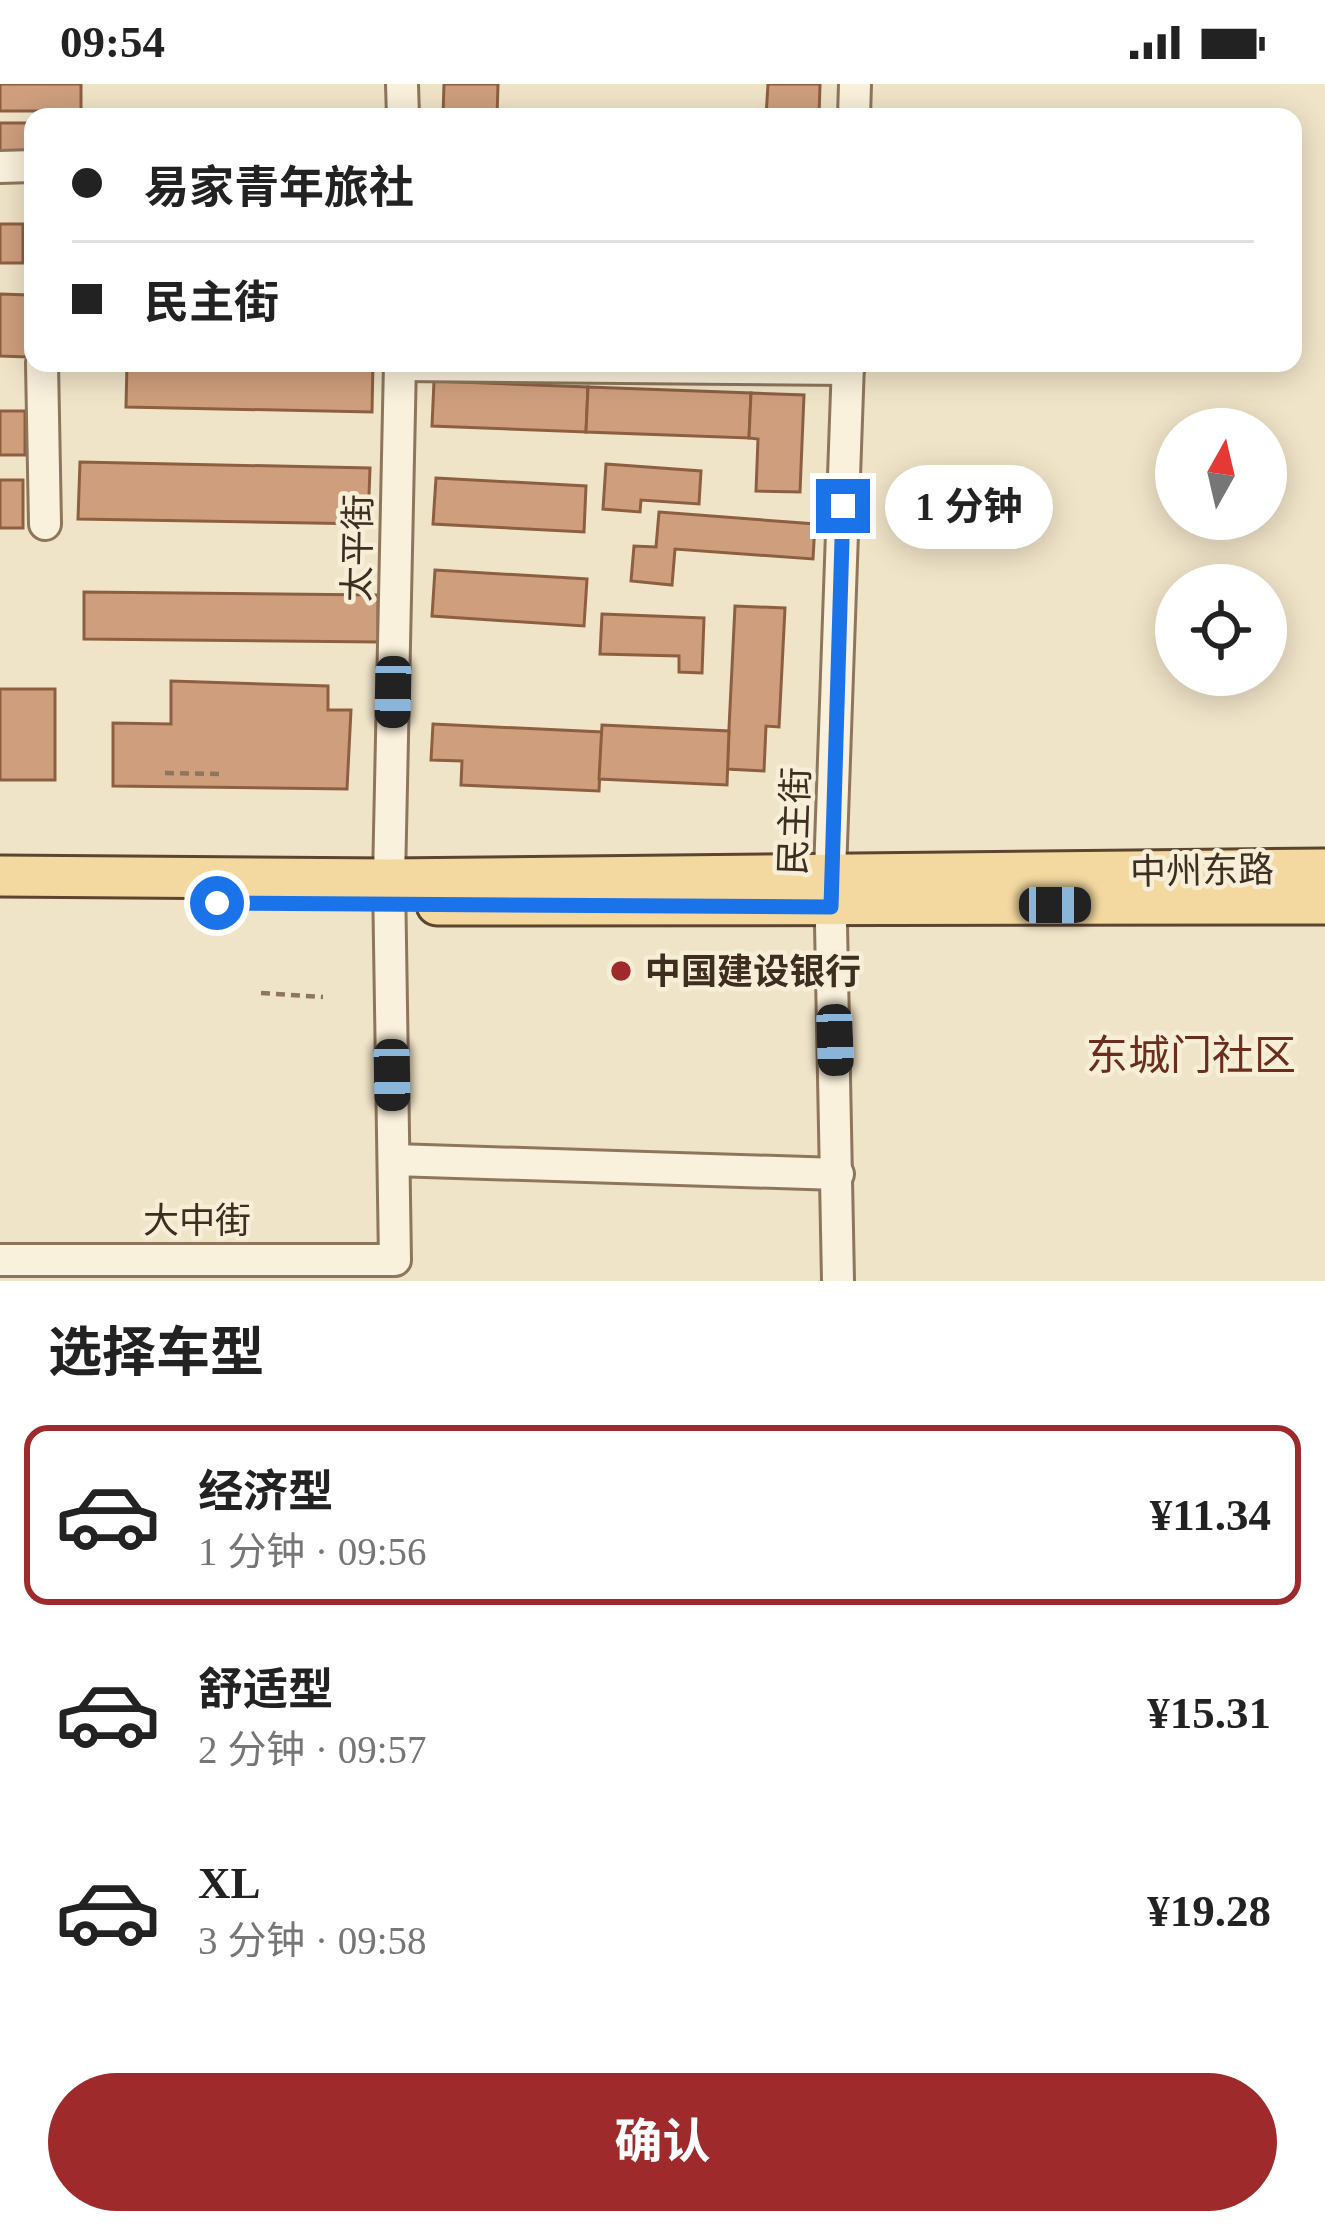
<!DOCTYPE html>
<html lang="zh">
<head>
<meta charset="utf-8">
<style>
	:root { --surface:#fff; --page:#f2f2f2; --text:#222; --muted:#767676; --line:#e0e0e0; --accent:#9e2a2b }
	body { margin:0; font-family:"Times New Roman","Noto Sans SC",serif; background:var(--page); color:var(--text); height:100vh; display:flex; flex-direction:column; font-size:45px; white-space:nowrap }
	* { box-sizing:border-box; margin:0 }
	p { font-size:39px; color:var(--muted) }
	.icon { flex:none; width:66px; height:66px; fill:none; stroke:currentColor; stroke-width:2; stroke-linecap:round; stroke-linejoin:round }
	.map { position:relative; height:1197px; overflow:hidden }
	.sheet { display:flex; flex-direction:column; background:var(--surface); flex:1 }
	.sheet>* { flex:none }
	.guide { position:absolute; left:24px; top:24px; width:1278px; height:264px; border-radius:24px; box-shadow:0 6px 30px #0003; display:grid; align-content:center; height:264px; padding:0 48px; background:var(--surface) }
	.needle { width:78px; rotate:8deg }
	.tools { position:absolute; left:1155px; top:324px; display:grid; gap:24px }
	.tools a { display:grid; place-items:center; width:132px; height:132px; border-radius:50%; background:var(--surface); box-shadow:0 6px 30px #0003; font-size:60px }
	.end { position:absolute; width:54px; height:54px; margin:-27px; border:15px solid #1a73e8; background:#fff; box-shadow:0 0 0 6px #fff }
	.from { border-radius:50% }
	.bubble { position:absolute; height:84px; border-radius:42px; background:var(--surface); box-shadow:0 6px 30px #0003; font-size:39px; font-weight:700; line-height:84px; text-align:center }
	.car { position:absolute; width:36px; height:72px; margin:-36px -18px; border-radius:15px; box-shadow:0 0 9px 3px #0007; background:linear-gradient(#222 24%,#8ab4d8 0 40%,#222 0 76%,#8ab4d8 0 86%,#222 0) }
	.guide b { display:flex; align-items:center; gap:42px; height:114px; font-size:45px }
	.guide b+b { border-top:3px solid var(--line) }
	.guide i { width:30px; height:30px; background:var(--text) }
	ul { padding:0; list-style:none }
	li { display:flex; align-items:center; gap:36px; height:180px; margin:0 24px 18px; padding:0 24px; border:6px solid transparent; border-radius:24px }
	li div { flex:1 }
	li b { display:block; font-size:45px }
	li em { font-style:normal; font-weight:700 }
	li.active { border-color:var(--accent) }
	li>.icon { width:108px; height:108px; stroke-width:1.5 }
	h2 { padding:0 48px; font-size:54px; line-height:144px }
	.action { display:flex; gap:24px; margin-top:auto; padding:24px 48px }
	.action a { flex:1; height:138px; border-radius:72px; background:var(--accent); color:#fff; font-size:48px; font-weight:700; line-height:138px; text-align:center }
	.status { display:flex; justify-content:space-between; align-items:center; height:84px; padding:0 60px; background:var(--surface); direction:ltr }
	.status svg { height:33px; fill:currentColor }
	.map>svg:first-child { display:block }
	.building { fill:#cf9f7d; stroke:#8d5f41; stroke-width:3 }
	.lines { fill:none; stroke-linecap:round; stroke-linejoin:round }
	.minor-casing { stroke:#8d765c; stroke-width:36 }
	.major-casing { stroke:#5b4430; stroke-width:45 }
	.path { stroke:#8d765c; stroke-width:4.5; stroke-dasharray:9 6; stroke-linecap:butt }
	.minor { stroke:#faf1dc; stroke-width:30 }
	.major { stroke:#f3d9a0; stroke-width:39 }
	.route { stroke:#1a73e8; stroke-width:15 }
	.poi-dot { fill:#9e2a2b; stroke:#f7eed8; stroke-width:4.5 }
	.labels { text-anchor:middle; stroke-width:9; stroke-linejoin:round; paint-order:stroke }
	.street-label { font-size:36px; fill:#3d2e20; stroke:#f7eed8 }
	.poi-label { font-size:36px; font-weight:bold; fill:#3d2e20; stroke:#f7eed8; text-anchor:start }
	.quarter-label { font-size:42px; fill:#6b2e1e; stroke:#f7eed8 }
</style>
</head>
<body>
<div class="status"><b>09:54</b><svg viewBox="0 0 49 12"><path d="M0 12V9h3v3zM5 12V6h3v6zM10 12V3h3v9zM15 12V0h3v12zM26 1h20v11H26zM47 4h2v5h-2z"/></svg></div>
<div class="map">
<svg width="1325" height="1197" viewBox="0 0 1325 1197">
	<rect width="100%" height="100%" fill="#f0e4c8"/>
	<g class="building">
		<rect x="0" y="0" width="81" height="27"/>
		<path d="M444,0h54l-1,33h-54z"/>
		<path d="M768,0h52l-1,33h-53z"/>
		<path d="M0,39h33v30l-33,-1z"/>
		<rect x="0" y="140" width="23" height="39"/>
		<path d="M0,210l29,1 -2,62 -27,-1z"/>
		<path d="M127,279h246l-1,49 -246,-5z"/>
		<path d="M434,297l154,6 -2,45 -154,-6z"/>
		<path d="M588,303l163,6 -2,45 -163,-6z"/>
		<path d="M751,309l53,2 -4,97 -44,-1 2,-52 -9,-1z"/>
		<rect x="0" y="327" width="25" height="44"/>
		<path d="M80,378l290,6 -2,56 -290,-5z"/>
		<path d="M606,380l95,7 -2,33 -58,-4 -1,12 -37,-3z"/>
		<path d="M436,394l150,8 -2,46 -151,-8z"/>
		<rect x="0" y="396" width="23" height="48"/>
		<path d="M659,428l156,12 -2,35 -138,-10 -3,36 -41,-4 3,-35 22,1z"/>
		<path d="M435,486l152,9 -3,47 -152,-10z"/>
		<path d="M84,508l294,3v47l-294,-3z"/>
		<path d="M735,522l50,2 -6,119 -13,-1 -2,45 -37,-2z"/>
		<path d="M602,530l102,4 -2,55 -23,-1v-16l-79,-2z"/>
		<path d="M171,597l157,5v24h23l-4,79 -234,-3v-63l58,1z"/>
		<rect x="0" y="605" width="55" height="91"/>
		<path d="M433,640l169,8 -3,59 -138,-6 1,-24 -31,-1z"/>
		<path d="M602,641l127,6 -2,54 -128,-6z"/>
	</g>
	<g class="lines">
		<defs>
			<g id="minor">
				<path d="M402,0l1,33"/>
				<path d="M854,33l1,-33"/>
				<path d="M0,83l33,-1"/>
				<path d="M42,279l3,161"/>
				<path d="M400,281l448,4"/>
				<path d="M394,1076l444,14"/>
				<path d="M0,1176h395l-6,-381 11,-516"/>
				<path d="M838,1197l-8,-408 18,-510"/>
			</g>
			<g id="major">
				<path d="M0,792l389,3 936,-10"/>
				<path d="M437,821l888,-1"/>
			</g>
		</defs>
		<use href="#minor" class="minor-casing"/>
		<use href="#major" class="major-casing"/>
		<g class="path">
			<path d="M165,689l55,1"/>
			<path d="M261,909l62,4"/>
		</g>
		<use href="#minor" class="minor"/>
		<use href="#major" class="major"/>
	</g>
	<g class="lines">
		<path class="route" d="M217,819l614,4 12,-401"/>
	</g>
	<circle class="poi-dot" cx="621" cy="887" r="12"/>
	<g class="labels">
		<g class="street-label">
			<text transform="translate(357 464) rotate(-89)" y="13">太平街</text>
			<text transform="translate(794 737) rotate(-88)" y="13">民主街</text>
			<text transform="translate(1202 786) rotate(-1)" y="13">中州东路</text>
			<text x="197" y="1149">大中街</text>
		</g>
		<g class="poi-label">
			<text x="645" y="900">中国建设银行</text>
		</g>
		<g class="quarter-label">
			<text x="1191" y="986">东城门社区</text>
		</g>
	</g>
</svg>
<div class="tools">
<a><svg class="needle" viewBox="-14 -14 28 28"><path d="M0-13l5 13h-10z" fill="#e53935"/><path d="M0 13l5-13h-10z" fill="#767676"/></svg></a>
<a><svg class="icon" aria-label="locate" viewBox="0 0 24 24"><circle cx="12" cy="12" r="6"/><path d="M12 2v4M12 18v4M2 12h4M18 12h4"/></svg></a>
</div>
<i class="end from" style="left:217px;top:819px"></i>
<i class="end" style="left:843px;top:422px"></i>
<div class="bubble" style="left:885px;top:381px;width:168px">1 分钟</div>
<i class="car" style="left:393px;top:608px;rotate:181deg"></i>
<i class="car" style="left:1055px;top:821px;rotate:90deg"></i>
<i class="car" style="left:835px;top:956px;rotate:178deg"></i>
<i class="car" style="left:392px;top:991px;rotate:179deg"></i>
<div class="guide">
<b><i class="from"></i>易家青年旅社</b>
<b><i></i>民主街</b>
</div>
</div>
<section class="sheet">
<h2>选择车型</h2>
<ul>
<li class="active"><svg class="icon" aria-label="car" viewBox="0 0 24 24"><path d="M5 17H2v-5l4-1 3-4h7l3 4 3 1v5h-3M9 17h6M6 11h13"/><circle cx="7" cy="17" r="2"/><circle cx="17" cy="17" r="2"/></svg><div><b>经济型</b><p>1 分钟 · 09:56</p></div><em>¥11.34</em></li>
<li><svg class="icon" aria-label="car" viewBox="0 0 24 24"><path d="M5 17H2v-5l4-1 3-4h7l3 4 3 1v5h-3M9 17h6M6 11h13"/><circle cx="7" cy="17" r="2"/><circle cx="17" cy="17" r="2"/></svg><div><b>舒适型</b><p>2 分钟 · 09:57</p></div><em>¥15.31</em></li>
<li><svg class="icon" aria-label="car" viewBox="0 0 24 24"><path d="M5 17H2v-5l4-1 3-4h7l3 4 3 1v5h-3M9 17h6M6 11h13"/><circle cx="7" cy="17" r="2"/><circle cx="17" cy="17" r="2"/></svg><div><b>XL</b><p>3 分钟 · 09:58</p></div><em>¥19.28</em></li>
</ul>
<div class="action"><a>确认</a></div>
</section>
</body>
</html>
